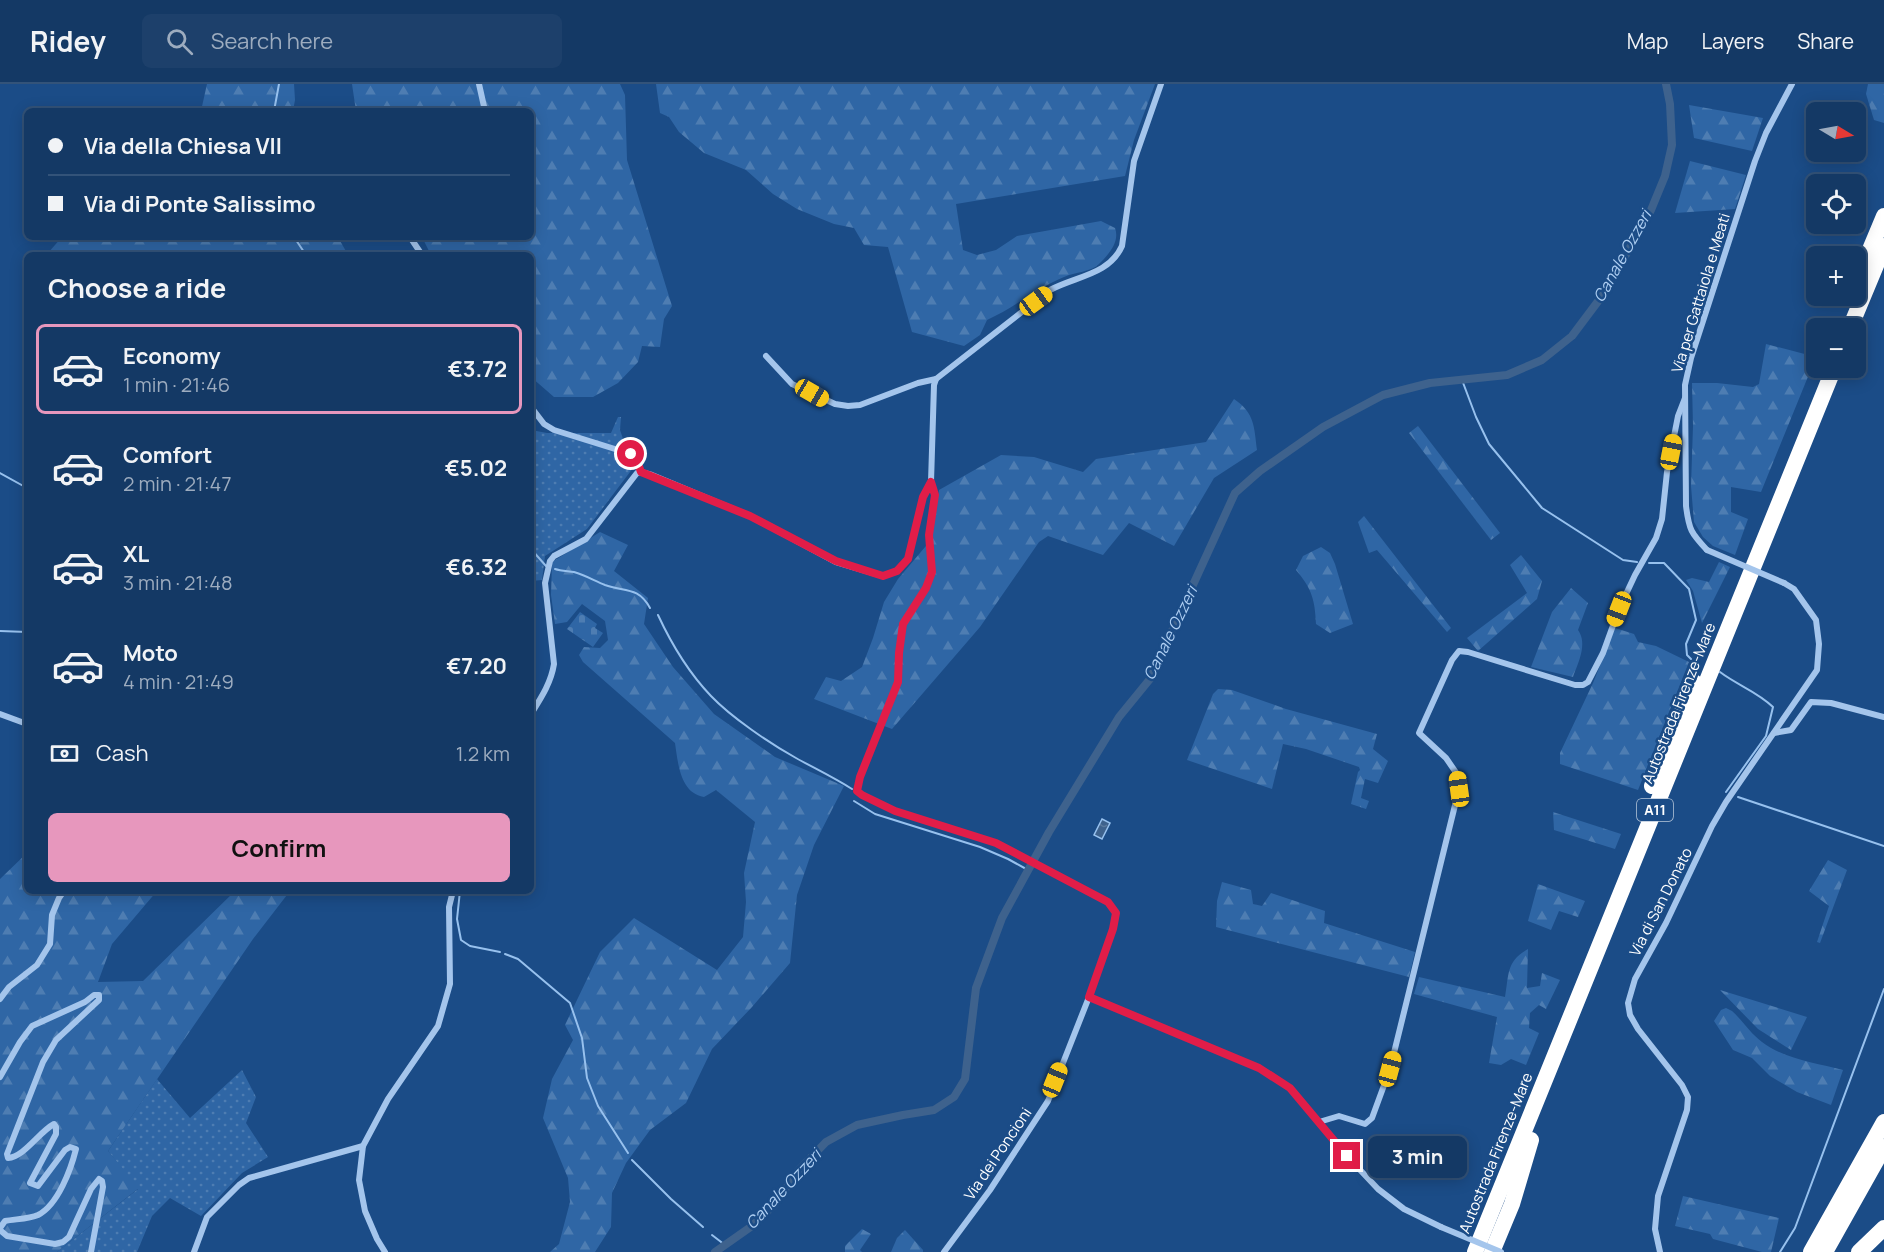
<!DOCTYPE html>
<html lang="en">
<head>
<meta charset="utf-8">
<style>
	:root { --surface:#143965; --page:#1d406b; --text:#f1f3f6; --muted:#9dacbf; --line:#335379; --accent:#e797bd }
	body { margin:0; font-family:Manrope,sans-serif; background:var(--page); color:var(--text); height:100vh; display:flex; flex-direction:column; font-size:22px; white-space:nowrap }
	* { box-sizing:border-box; margin:0 }
	p { font-size:20px; color:var(--muted) }
	.icon { flex:none; width:33px; height:33px; fill:none; stroke:currentColor; stroke-width:2; stroke-linecap:round; stroke-linejoin:round }
	.map { position:relative; flex:1; overflow:hidden }
	.sheet { position:absolute; left:24px; top:168px; width:510px; height:642px; display:flex; flex-direction:column; background:var(--surface); border-radius:9px; box-shadow:0 3px 15px #0003,0 0 0 2px var(--line) }
	.sheet>* { flex:none }
	.banner { position:absolute; left:24px; top:24px; width:510px; height:132px; border-radius:9px; box-shadow:0 3px 15px #0003,0 0 0 2px var(--line); display:grid; align-content:center; height:132px; padding:0 24px; background:var(--surface) }
	.needle { width:39px; rotate:100deg }
	.fabs { position:absolute; left:1806px; top:18px; display:grid; gap:12px }
	.fabs a { display:grid; place-items:center; width:60px; height:60px; border-radius:9px; background:var(--surface); box-shadow:0 3px 15px #0003,0 0 0 2px var(--line); font-size:30px }
	.end { position:absolute; width:27px; height:27px; margin:-14px; border:8px solid #e11d48; background:#fff; box-shadow:0 0 0 3px #fff }
	.from { border-radius:50% }
	.bubble { position:absolute; height:42px; border-radius:9px; background:var(--surface); box-shadow:0 3px 15px #0003,0 0 0 2px var(--line); font-size:20px; font-weight:700; line-height:42px; text-align:center }
	.car { position:absolute; width:18px; height:36px; margin:-18px -9px; border-radius:8px; box-shadow:0 0 4px 2px #0007; background:linear-gradient(#f5c518 24%,#345 0 40%,#f5c518 0 76%,#345 0 86%,#f5c518 0) }
	.banner b { display:flex; align-items:center; gap:21px; height:57px; font-size:22px }
	.banner b+b { border-top:2px solid var(--line) }
	.banner i { width:15px; height:15px; background:var(--text) }
	ul { padding:0; list-style:none }
	li { display:flex; align-items:center; gap:18px; height:90px; margin:0 12px 9px; padding:0 12px; border:3px solid transparent; border-radius:9px }
	li div { flex:1 }
	li b { display:block; font-size:22px }
	li em { font-style:normal; font-weight:700 }
	li.on { border-color:var(--accent) }
	li>.icon { width:54px; height:54px; stroke-width:1.5 }
	h2 { padding:0 24px; font-size:27px; line-height:72px }
	.pay { display:flex; align-items:center; gap:15px; height:66px; padding:0 24px; font-size:22px }
	.pay p { margin-inline-start:auto }
	.primary-button { display:flex; gap:12px; margin-top:auto; padding:12px 24px }
	.primary-button a { flex:1; height:69px; border-radius:9px; background:var(--accent); color:#111; font-size:24px; font-weight:700; line-height:69px; text-align:center }
	header { display:flex; align-items:center; gap:36px; box-sizing:border-box; height:84px; padding:0 30px; background:var(--surface); border-bottom:2px solid var(--line) }
	header strong { font-size:28px }
	nav { display:flex; gap:33px; margin-inline-start:auto; font-size:21px }
	.search { width:420px; height:54px; background:var(--page); display:flex; align-items:center; gap:15px; box-sizing:border-box; padding:0 21px; border-radius:9px; color:var(--muted); font-size:22px }
	.map>svg:first-child { display:block }
	.grass { fill:url(#grass-dots) }
	.forest { fill:url(#forest-firs) }
	.cemetery { fill:url(#cemetery-stones) }
	.water { fill:url(#water-ripples); stroke:#97c1ee; stroke-width:1.5 }
	.lines { fill:none; stroke-linecap:round; stroke-linejoin:round }
	.stream { stroke:#97c1ee; stroke-width:2 }
	.canal { stroke:#3e628d; stroke-width:8 }
	.street { stroke:#a4c5ec; stroke-width:6 }
	.highway { stroke:#fff; stroke-width:16 }
	.street-bridge { stroke:#a4c5ec; stroke-width:6 }
	.route { stroke:#e11d48; stroke-width:8 }
	.labels { text-anchor:middle; stroke-width:5; stroke-linejoin:round; paint-order:stroke }
	.shield { fill:#1b4c87; stroke:#bbc9db; stroke-width:1.5 }
	.shield-label { font-size:14px; font-weight:bold; fill:#fff }
	.street-label { font-size:15px; fill:#fff; stroke:#1b4c87 }
	.water-label { font-size:16px; font-style:italic; fill:#afcff3; stroke:#1b4c87 }
</style>
</head>
<body>
<header>
<strong>Ridey</strong>
<div class="search"><svg class="icon" aria-label="search" viewBox="0 0 24 24"><circle cx="10" cy="10" r="6"/><path d="M15 15l6 6"/></svg>Search here</div>
<nav><a>Map</a><a>Layers</a><a>Share</a></nav>
</header>
<div class="map">
<svg width="1884" height="1168" viewBox="0 0 1884 1168">
	<defs>
		<pattern id="grass-dots" width="8" height="8" patternUnits="userSpaceOnUse" patternTransform="scale(1.5)"><rect width="8" height="8" fill="#2f66a5"/><path d="M2 2h.1M6 6h.1" fill="none" stroke="#4e7db2" stroke-width="1.8" stroke-linecap="round"/></pattern>
		<pattern id="forest-firs" width="22" height="20" patternUnits="userSpaceOnUse" patternTransform="scale(1.5)"><rect width="22" height="20" fill="#2f66a5"/><path d="M5 1l3.5 6h-7zM16 11l3.5 6h-7z" fill="#4e7db2"/></pattern>
		<pattern id="cemetery-stones" width="16" height="16" patternUnits="userSpaceOnUse" patternTransform="scale(1.5)"><rect width="16" height="16" fill="#2f66a5"/><path d="M2 7V4a2 2 0 0 1 4 0v3zM10 15v-3a2 2 0 0 1 4 0v3z" fill="#4e7db2"/></pattern>
		<pattern id="water-ripples" width="26" height="14" patternUnits="userSpaceOnUse" patternTransform="scale(1.5)"><rect width="26" height="14" fill="#3e628d"/><path d="M2 4q2-2 4 0t4 0M15 11q2-2 4 0t4 0" fill="none" stroke="#5b7a9e"/></pattern>
	</defs>
	<rect width="100%" height="100%" fill="#1b4c87"/>
	<g class="grass">
		<path d="M618,333h3l-1,13 13,38 -46,61 -42,27 -3,24 -11,1v-151l16,3h64z"/>
		<path d="M242,986l14,27 -10,26 22,34 -26,16 -41,43 -31,-18 -18,18 -15,36h-80l81,-63 -30,-38 49,-72 33,39z"/>
	</g>
	<g class="forest">
		<path d="M207,0h87l1,16 -2,11h-92z"/>
		<path d="M352,0h268l5,11 2,65 45,146 -8,13 -4,28 -18,-1 -4,16 -20,21 -25,14h-39l-23,-20v-122h-100l-9,-18h109v-126h-175z"/>
		<path d="M656,0h499l-21,56 -9,36 -169,28 7,46 14,5 19,-5 21,-14 84,-15 14,7c5,14 -6,26 -16,36 -8,8 -24,8 -35,13 -27,11 -50,31 -77,43l-7,15 -16,11 -52,-14 -24,-85 -24,-2 -10,-17 -20,-4 -37,-15 -24,-15 -27,-24 -42,-17 -25,-21 -10,-15 -9,-4z"/>
		<path d="M1868,0h16v39l-10,-3 -8,-26z"/>
		<path d="M1689,21l74,13 -11,33 -58,-13z"/>
		<path d="M1690,77l56,14 -11,34 -60,4z"/>
		<path d="M62,153h276l10,18h-300v-2z"/>
		<path d="M1766,260l50,13 -55,135 -30,-5v25l17,7 -13,36 -22,-9 -10,-9 -9,-15 -3,-36 2,-60 -1,-43h25l36,4 6,-3z"/>
		<path d="M1234,315c21,14 20,28 23,51l-43,28 -40,68 -45,-23 -26,32 -55,-19 -9,6 -59,85 -88,102 -78,-30 12,-22 15,4 21,-14 11,-29 11,-36 14,-23 33,-39 8,-50 62,-35 33,2 49,15 13,-13 110,-17z"/>
		<path d="M1418,342l82,107 -9,7 -82,-107z"/>
		<path d="M1364,432l87,112 -4,4 -70,-82 -8,3 -11,-31z"/>
		<path d="M600,448l28,13 -14,26 34,27 -4,26 29,43 41,47 61,43 69,29 -30,59 -17,50 -7,68 -38,44 -40,42 -26,54 -36,27 -24,33 -14,30 -1,34 -16,25h-45l9,-8 11,-42 -2,-24 -25,-60 9,-39 21,-39 -8,-15 35,-73 34,-34 83,52 26,-33 3,-35 -2,-29 11,-51 -39,-32 -12,7c-24,-4 -26,-34 -29,-54l-92,-81 -4,-7 5,-8 16,1 8,-8 -3,-19 -23,-17 -15,18 -12,2 -4,-29 1,-33z"/>
		<path d="M1321,463l9,6 5,11 18,60 -23,9 -14,-9c-1,-24 -4,-35 -20,-54l7,-14z"/>
		<path d="M1521,471l21,26 -5,18 -59,52 -11,-13 60,-45 -17,-28z"/>
		<path d="M1719,478l11,5 -28,56 -9,-32 -7,-11 6,-2 17,4z"/>
		<path d="M1571,504l17,15 -10,27c10,14 0,33 -5,47l-42,-10 21,-55z"/>
		<path d="M1615,544l19,6 4,8 18,4 33,16 -51,128 -78,-26v-11l33,-70z"/>
		<path d="M1218,605l14,1 54,19 91,25 -4,15 15,12 -10,22 -13,-4 -4,19 8,3 -3,8 -15,-5 7,-32 2,-2 -1,-3 -53,-18 -23,-5 -11,45 -85,-29 26,-66z"/>
		<path d="M1553,728l68,22 -6,15 -61,-19z"/>
		<path d="M27,769v38h130l-45,53 -14,38 45,-1 92,-90h55l-37,48 -145,212 31,37 -82,64h-57v-373z"/>
		<path d="M1828,776l19,10 -27,73 -3,-1 12,-36 -20,-15z"/>
		<path d="M1222,798l29,8 2,14 9,2 9,-13 54,18 -1,12 91,29 -6,25 -193,-50 1,-26z"/>
		<path d="M1538,800l47,17 -7,16 -19,-6 -8,19 -23,-9z"/>
		<path d="M1528,865l-1,39 13,-2 2,-13 18,7 -14,29 -7,-4 -9,8 -1,15 10,5 -13,32 -15,-6 -10,6 -12,-2 8,-46 -83,-23 5,-17 86,20c4,-22 1,-36 23,-48z"/>
		<path d="M1720,906l87,27 -16,33 -33,-21z"/>
		<path d="M1726,924l6,3c10,9 19,23 30,31 22,17 54,21 81,28l-12,35 -34,-13 -27,-16 -18,-18 -19,-8 -19,-29 7,-11z"/>
		<path d="M1683,1112l96,22 -8,34h-9l-49,-13 -3,-5 -35,-8z"/>
		<path d="M862,1145l9,5 -11,16 2,2h-17v-6z"/>
		<path d="M905,1146l18,20v2h-32l6,-14z"/>
	</g>
	<path class="cemetery" d="M580,528l17,12 -2,4 8,5 -10,14 -26,-18z"/>
	<path class="water" d="M1102,735l8,4 -8,16 -8,-4z"/>
	<g class="lines">
		<g class="stream">
			<path d="M274,27l5,-27"/>
			<path d="M294,153l12,18"/>
			<path d="M1462,296l14,37 13,27 53,64 81,52 14,2"/>
			<path d="M0,389l27,15"/>
			<path d="M531,465l15,17"/>
			<path d="M1649,479h15l25,26 7,31 -10,24 1,11 4,4"/>
			<path d="M555,485c6,2 13,2 19,3 11,3 21,9 31,13 19,7 33,1 45,23"/>
			<path d="M658,531c13,28 31,58 53,81 20,21 58,47 85,62 18,10 37,19 56,31"/>
			<path d="M0,547l27,1"/>
			<path d="M1720,588c17,13 38,20 53,35l-7,29 -40,56"/>
			<path d="M1738,713l146,49"/>
			<path d="M854,717l21,13 105,33 28,12 20,11"/>
			<path d="M460,807l-3,28 4,21 9,6 30,6"/>
			<path d="M505,870l13,5 52,44 12,35 5,40 11,28 30,47"/>
			<path d="M632,1076l39,39 32,28"/>
			<path d="M712,1151l13,10"/>
			<path d="M1780,1168l15,-24 89,-239"/>
		</g>
		<path class="canal" d="M715,1168l37,-26 23,-22 23,-33 28,-29 31,-17 46,-10 31,-5 20,-13 11,-18 11,-91 26,-70 47,-86 70,-115 31,-38 85,-186 25,-22 63,-44 60,-32 47,-12 77,-8 35,-15 30,-24 33,-44 46,-82 14,-34 7,-31 -2,-41 -4,-20"/>
		<g class="street">
			<path d="M479,0l6,27"/>
			<path d="M1161,0l-27,77 -12,85c-13,29 -46,30 -72,44l-114,89 -2,6 -3,97 4,13 -6,40 3,37 -6,16 -23,36 -4,29 -1,29 -38,95 -3,14 5,4 33,16 101,32 112,59 8,11 -3,16 -24,68 170,71 31,20 57,68 31,33 26,20 37,18"/>
			<path d="M410,153l12,18"/>
			<path d="M766,272l26,28 43,20 13,2 12,-1 58,-22 18,-4"/>
			<path d="M531,323l13,17 10,6 77,24 6,7 4,11"/>
			<path d="M1707,466c-16,-17 -18,-20 -21,-44l-1,-121 6,-27 64,-197 11,-28 26,-49"/>
			<path d="M0,630l27,10"/>
			<path d="M531,630c10,-16 20,-31 23,-50l-9,-81 5,-22 4,-5 32,-17 51,-66 4,-1 11,3 98,41 86,46 47,14 14,-5 11,-12 15,-62 7,-14"/>
			<path d="M1774,649l17,-3 20,-28 20,1 53,14"/>
			<path d="M0,915l9,-12 28,-22 13,-21 2,-29 7,-17 5,-7"/>
			<path d="M0,993l20,-35 12,-16 53,-24 9,-7h5v5l-43,40 -13,22 -36,92 1,4c16,-1 31,-26 46,-34l2,3v7l-26,49 8,3 27,-36 5,-3 6,2c-5,20 -18,56 -38,66 -9,4 -23,4 -33,6l-5,7"/>
			<path d="M1319,1038l20,-6 26,8 7,-6 18,-49 69,-280 -2,-15 -11,-16 -27,-25 33,-73 7,-9 9,1 107,33h8l5,-3 15,-29 16,-44 16,-34 21,-37 6,-19 5,-47 11,-56 7,-18"/>
			<path d="M0,1146l7,6 48,8 8,-2 6,-5 22,-48 8,-10 3,2 1,6 -12,65"/>
			<path d="M194,1168l13,-35 32,-32 10,-7 114,-32"/>
			<path d="M385,1168l-8,-13 -12,-28 -6,-31 4,-34 25,-47 50,-73 12,-42 -1,-77 4,-16"/>
			<path d="M944,1168l46,-62 58,-89 41,-104"/>
			<path d="M1660,1168l-5,-23 3,-33 29,-86 1,-13 -6,-12 -44,-56 -8,-14 -2,-12 7,-24 31,-56 46,-97 14,-24 91,-132 2,-26 -3,-24 -22,-31 -10,-6"/>
		</g>
		<g class="highway">
			<path d="M1866,175l18,-43"/>
			<path d="M1850,244l34,-82"/>
			<path d="M1652,702l42,-104"/>
			<path d="M1475,1168l359,-884"/>
			<path d="M1492,1168l20,-48 19,-64"/>
			<path d="M1811,1168l73,-130"/>
			<path d="M1825,1168l59,-105"/>
			<path d="M1859,1168l25,-24"/>
		</g>
		<g class="street-bridge">
			<path d="M1707,466l77,33"/>
			<path d="M1441,1143l60,25"/>
		</g>
	</g>
	<g class="lines">
		<path class="route" d="M631,370l6,7 4,11 109,44 86,45 47,15 14,-5 11,-12 15,-62 8,-15 4,13 -6,40 3,37 -6,16 -23,36 -4,29 -1,29 -38,95 -3,14 5,4 33,16 101,32 112,59 8,11 -3,16 -24,68 170,71 31,20 57,68"/>
	</g>
	<g class="labels">
		<rect class="shield" x="1637" y="715" width="36" height="22" rx="4.5"/>
		<g class="shield-label">
			<text x="1655" y="731">A11</text>
		</g>
		<g class="street-label">
			<text transform="translate(1701 209) rotate(-73)" y="5">Via per Gattaiola e Meati</text>
			<text transform="translate(1679 619) rotate(-68)" y="5">Autostrada Firenze-Mare</text>
			<text transform="translate(1661 818) rotate(-63)" y="5">Via di San Donato</text>
			<text transform="translate(1496 1069) rotate(-68)" y="5">Autostrada Firenze-Mare</text>
			<text transform="translate(998 1070) rotate(-56)" y="5">Via dei Poncioni</text>
		</g>
		<g class="water-label">
			<text transform="translate(1622 172) rotate(-61)" y="6">Canale Ozzeri</text>
			<text transform="translate(1170 549) rotate(-64)" y="6">Canale Ozzeri</text>
			<text transform="translate(783 1105) rotate(-47)" y="6">Canale Ozzeri</text>
		</g>
	</g>
</svg>
<div class="fabs">
<a><svg class="needle" viewBox="-14 -14 28 28"><path d="M0-13l5 13h-10z" fill="#e53935"/><path d="M0 13l5-13h-10z" fill="#9dacbf"/></svg></a>
<a><svg class="icon" aria-label="locate" viewBox="0 0 24 24"><circle cx="12" cy="12" r="6"/><path d="M12 2v4M12 18v4M2 12h4M18 12h4"/></svg></a>
<a>+</a>
<a>−</a>
</div>
<i class="end from" style="left:631px;top:370px"></i>
<i class="end" style="left:1347px;top:1072px"></i>
<div class="bubble" style="left:1368px;top:1052px;width:99px">3 min</div>
<i class="car" style="left:1036px;top:217px;rotate:54deg"></i>
<i class="car" style="left:812px;top:309px;rotate:120deg"></i>
<i class="car" style="left:1671px;top:368px;rotate:11deg"></i>
<i class="car" style="left:1619px;top:525px;rotate:201deg"></i>
<i class="car" style="left:1459px;top:705px;rotate:352deg"></i>
<i class="car" style="left:1390px;top:985px;rotate:15deg"></i>
<i class="car" style="left:1055px;top:996px;rotate:22deg"></i>
<div class="banner">
<b><i class="from"></i>Via della Chiesa VII</b>
<b><i></i>Via di Ponte Salissimo</b>
</div>
<section class="sheet">
<h2>Choose a ride</h2>
<ul>
<li class="on"><svg class="icon" aria-label="car" viewBox="0 0 24 24"><path d="M5 17H2v-5l4-1 3-4h7l3 4 3 1v5h-3M9 17h6M6 11h13"/><circle cx="7" cy="17" r="2"/><circle cx="17" cy="17" r="2"/></svg><div><b>Economy</b><p>1 min · 21:46</p></div><em>€3.72</em></li>
<li><svg class="icon" aria-label="car" viewBox="0 0 24 24"><path d="M5 17H2v-5l4-1 3-4h7l3 4 3 1v5h-3M9 17h6M6 11h13"/><circle cx="7" cy="17" r="2"/><circle cx="17" cy="17" r="2"/></svg><div><b>Comfort</b><p>2 min · 21:47</p></div><em>€5.02</em></li>
<li><svg class="icon" aria-label="car" viewBox="0 0 24 24"><path d="M5 17H2v-5l4-1 3-4h7l3 4 3 1v5h-3M9 17h6M6 11h13"/><circle cx="7" cy="17" r="2"/><circle cx="17" cy="17" r="2"/></svg><div><b>XL</b><p>3 min · 21:48</p></div><em>€6.32</em></li>
<li><svg class="icon" aria-label="car" viewBox="0 0 24 24"><path d="M5 17H2v-5l4-1 3-4h7l3 4 3 1v5h-3M9 17h6M6 11h13"/><circle cx="7" cy="17" r="2"/><circle cx="17" cy="17" r="2"/></svg><div><b>Moto</b><p>4 min · 21:49</p></div><em>€7.20</em></li>
</ul>
<div class="pay"><svg class="icon" aria-label="cash" viewBox="0 0 24 24"><path d="M3 7h18v10H3z"/><circle cx="12" cy="12" r="2"/></svg>Cash<p>1.2 km</p></div>
<div class="primary-button"><a>Confirm</a></div>
</section>
</div>
</body>
</html>
